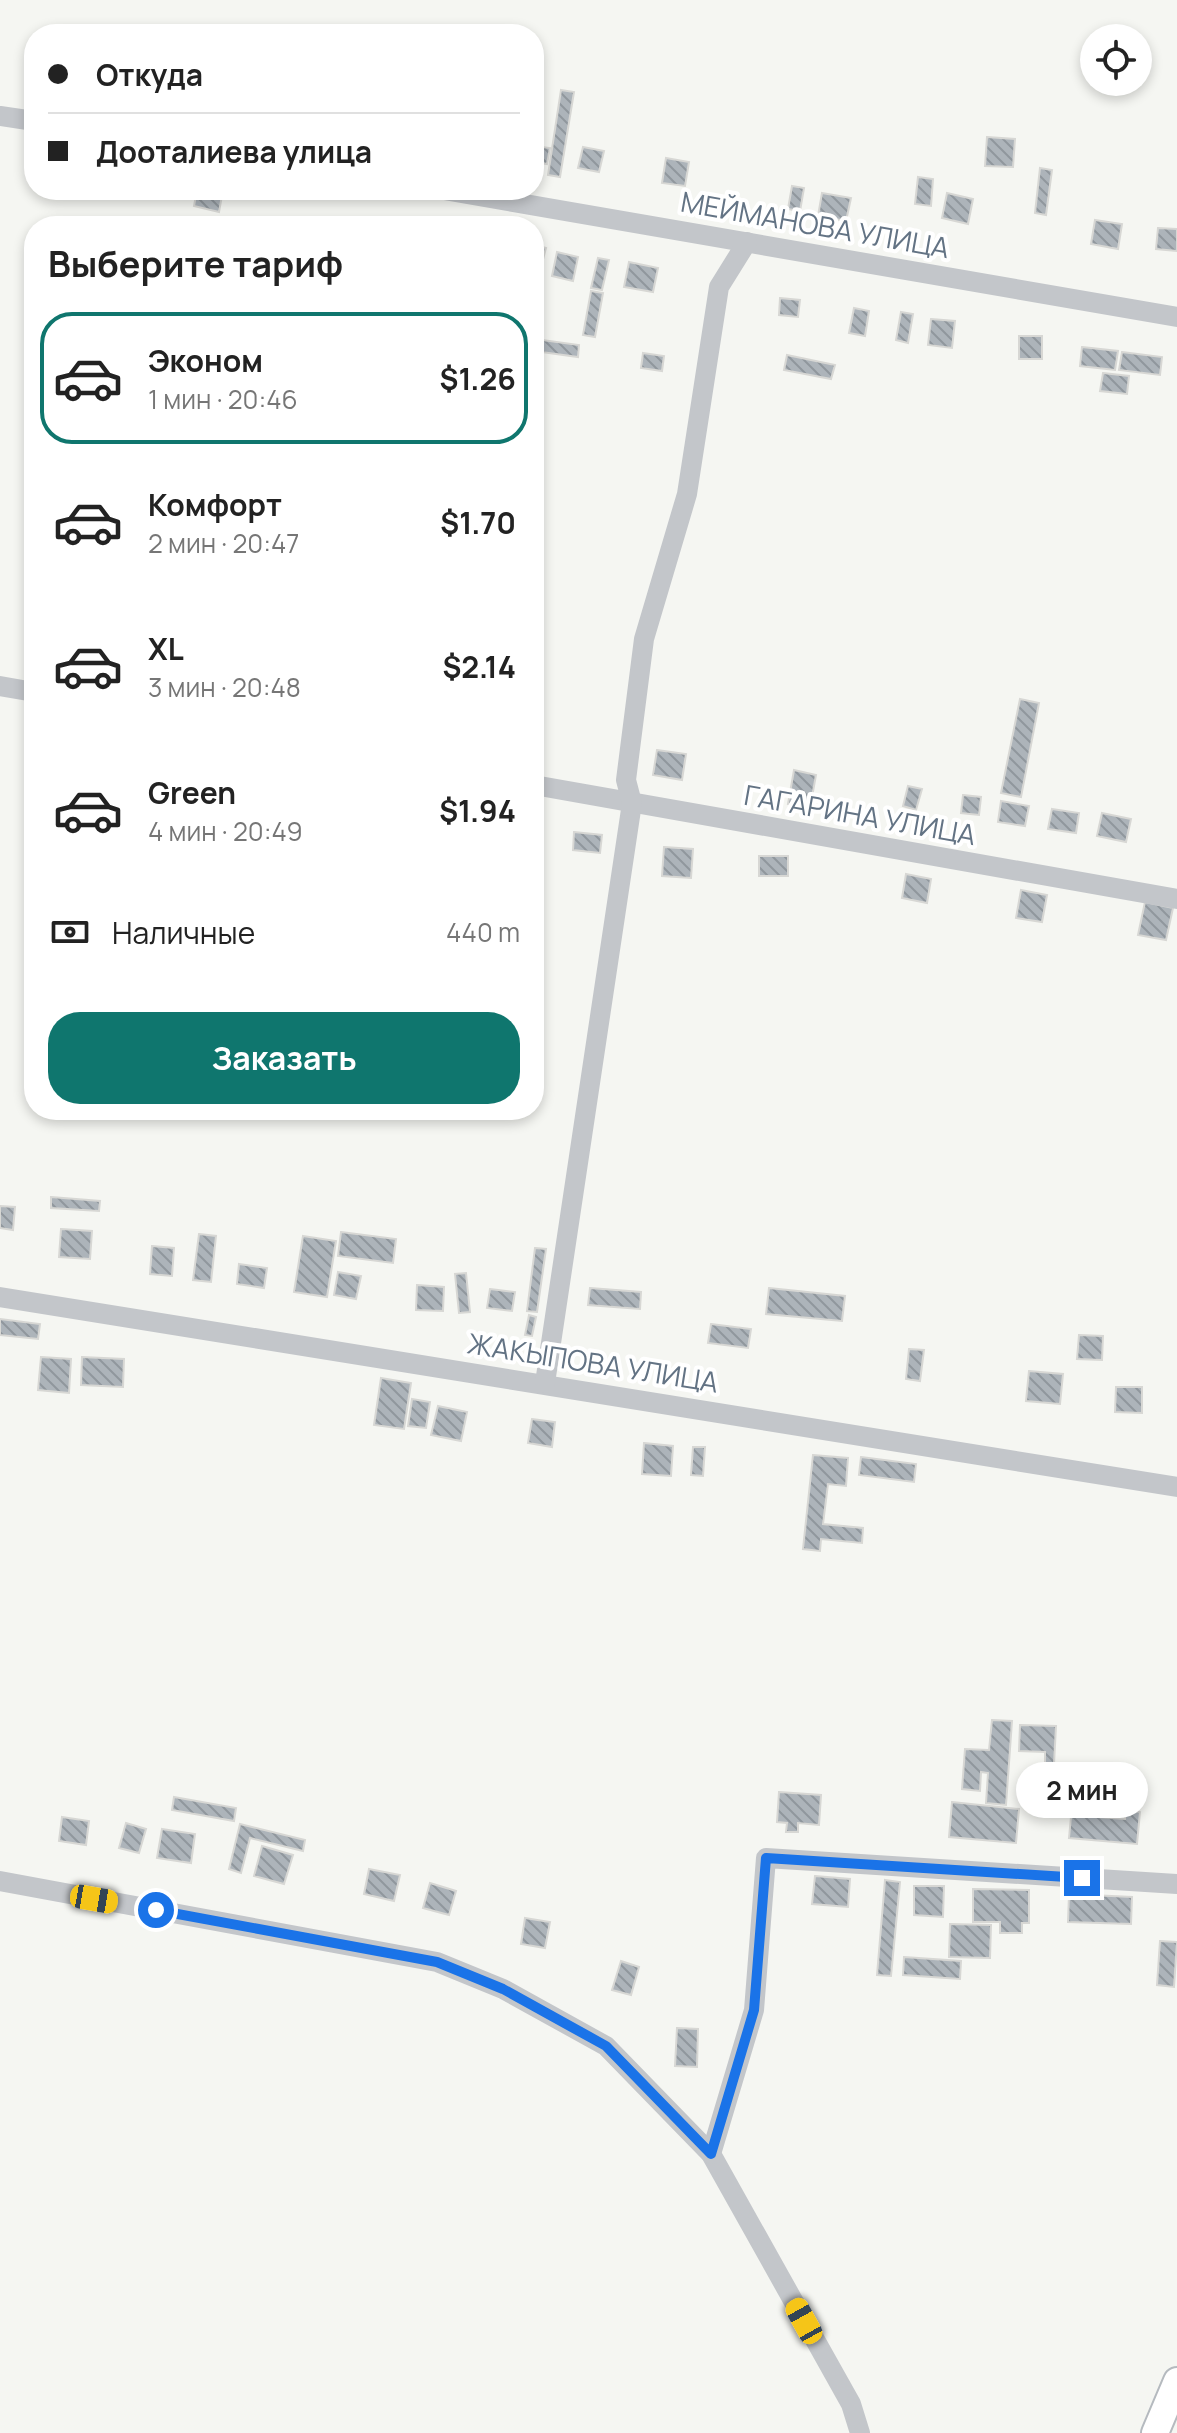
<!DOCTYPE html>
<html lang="ru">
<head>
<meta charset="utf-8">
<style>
	:root { --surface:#fff; --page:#f2f2f2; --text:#222; --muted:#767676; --line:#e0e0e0; --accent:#0f766e }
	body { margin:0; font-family:Manrope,sans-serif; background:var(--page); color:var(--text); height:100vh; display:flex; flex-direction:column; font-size:30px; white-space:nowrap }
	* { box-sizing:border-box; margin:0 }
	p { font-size:26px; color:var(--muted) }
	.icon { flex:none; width:44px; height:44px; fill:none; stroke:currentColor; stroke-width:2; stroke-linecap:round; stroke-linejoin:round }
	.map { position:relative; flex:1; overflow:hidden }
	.panel { position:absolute; left:24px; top:216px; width:520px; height:904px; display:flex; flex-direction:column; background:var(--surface); border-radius:32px; box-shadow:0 4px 12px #0003 }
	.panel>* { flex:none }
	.guide { position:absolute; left:24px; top:24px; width:520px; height:176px; border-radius:32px; box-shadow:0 4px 12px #0003; display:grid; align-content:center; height:176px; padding:0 24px; background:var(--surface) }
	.buttons { position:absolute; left:1080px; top:24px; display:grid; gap:16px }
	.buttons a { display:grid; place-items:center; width:72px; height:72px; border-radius:50%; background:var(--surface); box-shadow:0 4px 12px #0003; font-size:40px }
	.end { position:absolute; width:36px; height:36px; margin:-18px; border:10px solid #1a73e8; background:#fff; box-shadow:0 0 0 4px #fff }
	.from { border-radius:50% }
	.bubble { position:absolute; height:56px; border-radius:28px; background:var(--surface); box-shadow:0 4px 12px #0003; font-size:26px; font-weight:700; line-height:56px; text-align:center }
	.car { position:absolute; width:24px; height:48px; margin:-24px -12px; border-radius:10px; box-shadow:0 0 6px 2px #0007; background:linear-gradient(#f5c518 24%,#345 0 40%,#f5c518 0 76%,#345 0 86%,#f5c518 0) }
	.guide b { display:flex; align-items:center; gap:28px; height:76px; font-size:30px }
	.guide b+b { border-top:2px solid var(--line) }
	.guide i { width:20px; height:20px; background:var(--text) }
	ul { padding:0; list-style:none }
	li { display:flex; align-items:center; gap:24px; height:132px; margin:0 16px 12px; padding:0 8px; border:4px solid transparent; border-radius:32px }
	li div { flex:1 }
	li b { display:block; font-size:30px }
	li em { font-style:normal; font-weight:700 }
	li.on { border-color:var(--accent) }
	li>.icon { width:72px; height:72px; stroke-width:1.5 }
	h2 { padding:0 24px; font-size:36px; line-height:96px }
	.pay { display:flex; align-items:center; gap:20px; height:88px; padding:0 24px; font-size:30px }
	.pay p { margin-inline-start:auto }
	.button { display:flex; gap:16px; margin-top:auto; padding:16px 24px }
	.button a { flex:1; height:92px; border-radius:32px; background:var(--accent); color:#fff; font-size:32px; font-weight:700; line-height:92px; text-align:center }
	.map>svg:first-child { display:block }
	.building { fill:url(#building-back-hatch); stroke:#d7d7d4; stroke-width:2 }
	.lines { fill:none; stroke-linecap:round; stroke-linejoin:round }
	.secondary-casing { stroke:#b5babf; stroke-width:30 }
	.street { stroke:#c3c6ca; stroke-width:20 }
	.secondary { stroke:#fff; stroke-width:26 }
	.route { stroke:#1a73e8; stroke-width:10 }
	.labels { text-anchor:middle; stroke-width:8; stroke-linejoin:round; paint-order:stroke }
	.street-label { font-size:28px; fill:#637384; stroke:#fff }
</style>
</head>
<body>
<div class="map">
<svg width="1177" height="2433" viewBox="0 0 1177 2433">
	<defs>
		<pattern id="building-back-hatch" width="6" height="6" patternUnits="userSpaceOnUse" patternTransform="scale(2)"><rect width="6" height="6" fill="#adb4ba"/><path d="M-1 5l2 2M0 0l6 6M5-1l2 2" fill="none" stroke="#90979d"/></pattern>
	</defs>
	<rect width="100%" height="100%" fill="#f5f6f2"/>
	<g class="building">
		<path d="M561,90l13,2 -14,85 -12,-2z"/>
		<path d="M987,137l28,2 -2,28 -28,-1z"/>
		<path d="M534,146l16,2 -3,16 -13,-2z"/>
		<path d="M583,147l21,4 -5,21 -21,-4z"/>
		<path d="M666,158l23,4 -4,24 -23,-3z"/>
		<path d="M1040,168l12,2 -6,45 -11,-2z"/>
		<path d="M918,177l15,2 -2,27 -16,-2z"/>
		<path d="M792,186l12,2 -4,23 -12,-2z"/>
		<path d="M197,190h26l-4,22 -25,-6z"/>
		<path d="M822,193l29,5 -5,23 -28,-5z"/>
		<path d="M947,193l26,6 -5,25 -26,-6z"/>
		<path d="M1095,220l27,4 -4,25 -27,-5z"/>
		<path d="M1158,228l19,1v22l-21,-2z"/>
		<path d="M535,245l11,3 -9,34h-3z"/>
		<path d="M557,252l21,5 -5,24 -21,-5z"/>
		<path d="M598,258l11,2 -7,30 -11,-2z"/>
		<path d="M629,262l29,6 -5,24 -29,-5z"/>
		<path d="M591,291l12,2 -8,44 -12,-2z"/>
		<path d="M780,298l20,2 -2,17 -19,-2z"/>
		<path d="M854,308l15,3 -4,25 -16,-3z"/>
		<path d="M901,312l12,2 -5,29 -12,-3z"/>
		<path d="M931,319l24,2 -3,27 -24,-3z"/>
		<rect x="1019" y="336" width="23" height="23"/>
		<path d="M535,339l44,6 -1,12 -44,-6z"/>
		<path d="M1082,347l36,4 -3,19 -35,-4z"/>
		<path d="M1122,352l40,5 -2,18 -41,-5z"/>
		<path d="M643,353l21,3 -2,15 -21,-3z"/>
		<path d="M787,355l48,10 -4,14 -47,-9z"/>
		<path d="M1103,373l26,3 -2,18 -27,-3z"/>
		<path d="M1020,699l19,4 -18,94 -20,-4z"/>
		<path d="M534,712h9l-2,25 -7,-1z"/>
		<path d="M657,750l29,4 -4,26 -29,-5z"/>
		<path d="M794,770l22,5 -6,33 -22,-4z"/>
		<path d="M908,786l14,3 -6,21 -13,-4z"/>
		<path d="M963,795l18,2 -2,18 -18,-2z"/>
		<path d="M1001,801l28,5 -4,20 -27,-4z"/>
		<path d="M1052,809l27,4 -3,20 -28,-4z"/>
		<path d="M1102,813l29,6 -5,23 -29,-6z"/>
		<path d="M574,832l28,3 -2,18 -27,-3z"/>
		<path d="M664,847l29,2 -2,29 -29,-2z"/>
		<rect x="759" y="856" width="29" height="20"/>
		<path d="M906,874l25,5 -4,24 -25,-5z"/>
		<path d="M1021,890l26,5 -5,27 -26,-4z"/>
		<path d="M1145,902l28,6 -7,32 -28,-5z"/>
		<path d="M51,1197l49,4 -1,10 -48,-3z"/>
		<path d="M0,1206l15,1 -2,23 -13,-2z"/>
		<path d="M61,1229l31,2 -2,28 -31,-2z"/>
		<path d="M341,1232l55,7 -3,24 -55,-7z"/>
		<path d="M199,1234l17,2 -5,46 -18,-2z"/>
		<path d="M303,1236l33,5 -9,56 -33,-5z"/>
		<path d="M152,1246l22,2 -2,28 -22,-2z"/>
		<path d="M535,1248l11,1 -9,63 -10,-1z"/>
		<path d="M239,1264l28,4 -3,20 -27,-4z"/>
		<path d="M338,1272l23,4 -5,23 -22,-4z"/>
		<path d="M466,1273l4,39 -11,1 -4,-39z"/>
		<path d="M417,1285l27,2 -1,24 -27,-1z"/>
		<path d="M590,1288l51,4 -1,17 -52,-4z"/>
		<path d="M769,1288l76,8 -3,25 -76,-7z"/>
		<path d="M490,1289l25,3 -3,19 -25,-3z"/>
		<path d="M529,1315l7,2 -4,19 -7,-1z"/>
		<path d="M0,1319l40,5 -2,15 -38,-4z"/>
		<path d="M711,1324l40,5 -3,19 -40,-5z"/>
		<path d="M1079,1335l24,1 -1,24 -25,-1z"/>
		<path d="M909,1349l15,1 -4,31 -14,-2z"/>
		<path d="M41,1357l30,2 -2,34 -31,-3z"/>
		<path d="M82,1357l42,2 -1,28 -42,-2z"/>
		<path d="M1029,1371l34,3 -3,30 -34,-3z"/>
		<path d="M381,1378l30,5 -7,46 -30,-4z"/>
		<path d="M1116,1387h26v26l-27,-1z"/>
		<path d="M412,1399l18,3 -4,26 -18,-2z"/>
		<path d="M438,1406l29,6 -6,29 -30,-6z"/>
		<path d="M532,1419l23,3 -3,25 -24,-4z"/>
		<path d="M644,1443l29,3 -2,30 -29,-2z"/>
		<path d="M693,1447h12l-2,29 -12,-1z"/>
		<path d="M813,1455l35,3 -2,28 -18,-2 -5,40 40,4 -1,15 -41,-4 -1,12 -17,-2z"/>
		<path d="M861,1457l55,7 -2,18 -55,-7z"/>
		<path d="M992,1720l20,1 -6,84 -20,-2 2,-30 -7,-1 -1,19 -18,-2 3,-40 24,1z"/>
		<path d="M1020,1725l36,1 -2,38h-9v-12l-26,-1z"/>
		<path d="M779,1792l42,3 -2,30 -21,-2v9h-12l1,-9 -10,-1z"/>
		<path d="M174,1797l62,11 -2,13 -62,-11z"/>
		<path d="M952,1802l67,7 -3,34 -67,-6z"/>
		<path d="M1072,1806l14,1 -1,9 40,3 1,-9 14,2 -3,32 -68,-6z"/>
		<path d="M62,1817l27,4 -3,24 -27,-4z"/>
		<path d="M126,1823l20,6 -7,24 -20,-5z"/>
		<path d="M240,1824l65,16 -2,11 -53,-13 -9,35 -12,-4z"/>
		<path d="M162,1829l33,5 -4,29 -34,-5z"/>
		<path d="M262,1846l31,9 -9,29 -30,-8z"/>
		<path d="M369,1869l31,6 -6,26 -30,-7z"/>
		<path d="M815,1876l35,3 -2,28 -36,-3z"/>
		<path d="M885,1880l15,2 -9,94 -14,-1z"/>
		<path d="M430,1883l26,8 -7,24 -26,-7z"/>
		<path d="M914,1886h30l-1,31 -29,-2z"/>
		<path d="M973,1889l56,1v33h-7v10h-22v-11h-27z"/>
		<path d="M1069,1894l63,3 -1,27 -63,-2z"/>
		<path d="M525,1918l25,4 -5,26 -24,-4z"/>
		<path d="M950,1924l41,1 -1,33 -41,-1z"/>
		<path d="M1160,1941l17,1 -3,45 -17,-2z"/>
		<path d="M904,1957l57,4 -1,18 -57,-4z"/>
		<path d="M621,1961l18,6 -8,28 -19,-5z"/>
		<path d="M677,2028l21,1 -1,38 -22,-1z"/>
	</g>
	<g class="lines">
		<defs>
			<path id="secondary" d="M1155,2433l22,-52"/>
		</defs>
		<use href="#secondary" class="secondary-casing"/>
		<g class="street">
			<path d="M0,116l34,5"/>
			<path d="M444,190l733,127"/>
			<path d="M0,686l34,6"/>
			<path d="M534,785l643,114"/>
			<path d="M0,1297l1177,190"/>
			<path d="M545,1383l87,-580 -6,-23 18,-141 43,-145 32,-207 28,-45"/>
			<path d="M0,1881l437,81 66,27 103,57 105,108 140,250 9,29"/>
			<path d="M711,2154l43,-144 12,-152 411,26"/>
		</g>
		<use href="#secondary" class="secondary"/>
	</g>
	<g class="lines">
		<path class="route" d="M156,1910l281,52 66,27 103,57 105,108 43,-144 12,-152 316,20"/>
	</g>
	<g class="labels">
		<g class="street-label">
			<text transform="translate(815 225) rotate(10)" y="10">МЕЙМАНОВА УЛИЦА</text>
			<text transform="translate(860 815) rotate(10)" y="10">ГАГАРИНА УЛИЦА</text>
			<text transform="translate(593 1363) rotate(9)" y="10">ЖАКЫПОВА УЛИЦА</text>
		</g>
	</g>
</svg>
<div class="buttons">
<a><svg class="icon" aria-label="locate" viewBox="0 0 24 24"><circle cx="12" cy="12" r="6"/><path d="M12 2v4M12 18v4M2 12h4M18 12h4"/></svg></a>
</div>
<i class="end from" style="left:156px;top:1910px"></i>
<i class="end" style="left:1082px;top:1878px"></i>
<div class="bubble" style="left:1016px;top:1762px;width:132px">2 мин</div>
<i class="car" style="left:94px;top:1899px;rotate:100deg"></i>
<i class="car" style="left:804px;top:2321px;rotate:331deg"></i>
<div class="guide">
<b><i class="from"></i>Откуда</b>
<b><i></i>Дооталиева улица</b>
</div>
<section class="panel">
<h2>Выберите тариф</h2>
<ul>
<li class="on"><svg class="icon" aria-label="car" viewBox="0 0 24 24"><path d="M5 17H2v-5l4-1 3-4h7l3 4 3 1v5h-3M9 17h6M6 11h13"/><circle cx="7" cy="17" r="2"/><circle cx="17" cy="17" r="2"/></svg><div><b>Эконом</b><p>1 мин · 20:46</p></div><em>$1.26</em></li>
<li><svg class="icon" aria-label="car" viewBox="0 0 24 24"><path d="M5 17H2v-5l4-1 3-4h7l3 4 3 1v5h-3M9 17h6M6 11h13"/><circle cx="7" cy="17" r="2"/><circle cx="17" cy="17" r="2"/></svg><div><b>Комфорт</b><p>2 мин · 20:47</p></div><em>$1.70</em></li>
<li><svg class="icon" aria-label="car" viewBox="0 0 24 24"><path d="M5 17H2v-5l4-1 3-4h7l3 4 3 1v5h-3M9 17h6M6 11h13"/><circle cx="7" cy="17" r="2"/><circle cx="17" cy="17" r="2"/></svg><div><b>XL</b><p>3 мин · 20:48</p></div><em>$2.14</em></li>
<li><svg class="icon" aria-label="car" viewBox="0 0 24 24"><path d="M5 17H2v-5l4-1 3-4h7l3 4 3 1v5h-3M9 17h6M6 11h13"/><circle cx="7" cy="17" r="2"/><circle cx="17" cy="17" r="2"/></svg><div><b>Green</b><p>4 мин · 20:49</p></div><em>$1.94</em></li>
</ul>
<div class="pay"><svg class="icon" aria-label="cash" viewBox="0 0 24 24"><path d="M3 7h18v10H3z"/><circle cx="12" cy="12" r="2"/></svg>Наличные<p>440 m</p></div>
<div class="button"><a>Заказать</a></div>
</section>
</div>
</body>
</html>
